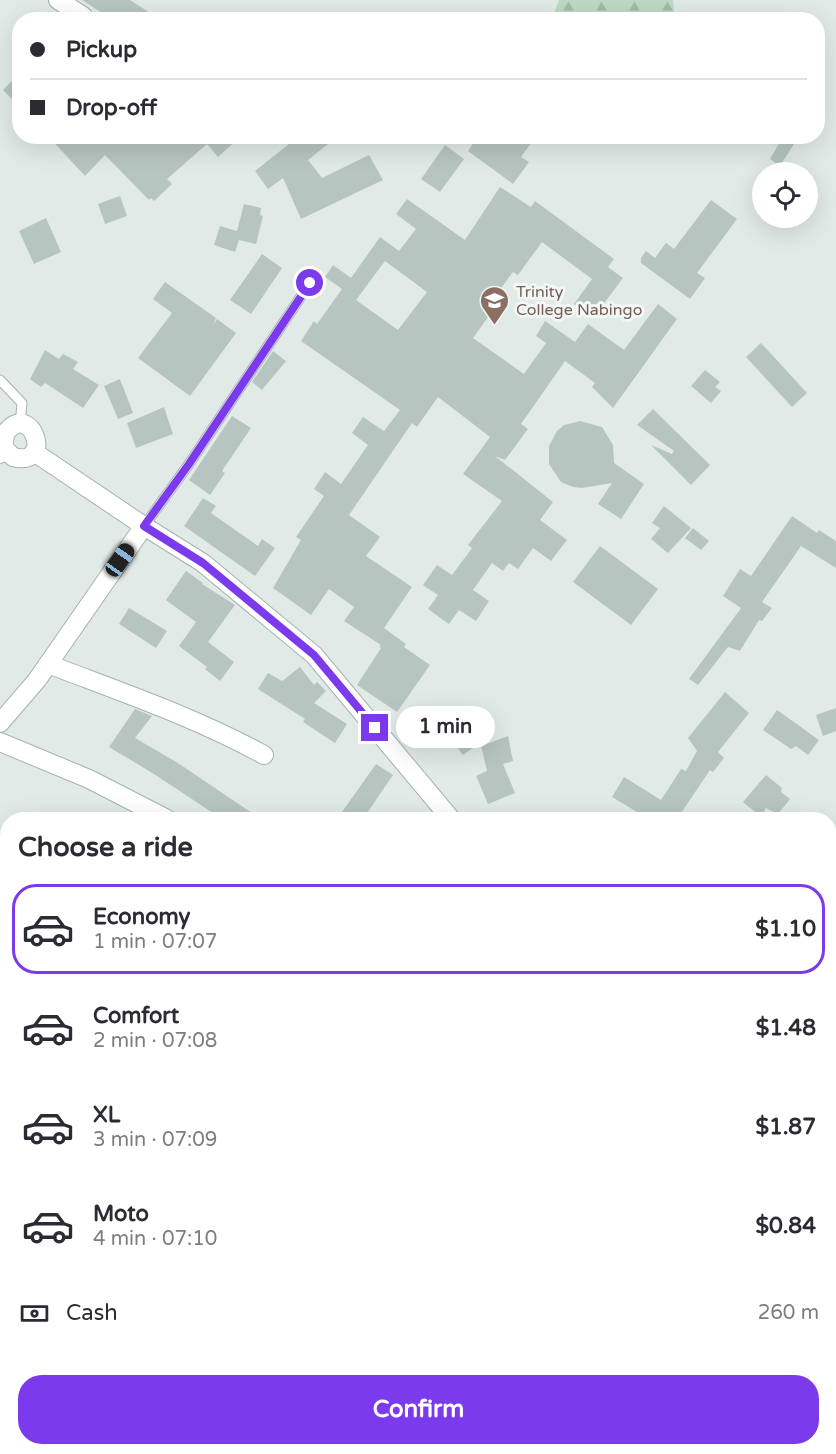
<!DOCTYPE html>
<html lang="en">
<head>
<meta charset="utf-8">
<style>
	:root { --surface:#fff; --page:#f2f2f3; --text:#2b2b33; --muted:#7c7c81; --line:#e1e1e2; --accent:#7c3aed }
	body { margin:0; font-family:"Varela Round",sans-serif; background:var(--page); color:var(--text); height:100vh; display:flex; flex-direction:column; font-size:22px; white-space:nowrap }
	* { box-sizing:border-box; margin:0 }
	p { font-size:20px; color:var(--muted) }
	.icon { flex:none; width:33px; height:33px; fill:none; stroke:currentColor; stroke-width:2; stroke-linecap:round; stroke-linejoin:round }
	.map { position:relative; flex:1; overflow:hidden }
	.side { position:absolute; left:0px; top:812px; width:837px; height:644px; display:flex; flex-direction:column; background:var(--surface); border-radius:24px 24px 0 0; box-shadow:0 6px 24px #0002 }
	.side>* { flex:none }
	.hud { position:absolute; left:12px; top:12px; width:813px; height:132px; border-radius:24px; box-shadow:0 6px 24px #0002; display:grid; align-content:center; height:132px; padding:0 18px; background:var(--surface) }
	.controls { position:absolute; left:752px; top:162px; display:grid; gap:12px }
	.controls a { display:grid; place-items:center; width:66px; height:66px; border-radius:50%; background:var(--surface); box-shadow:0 6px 24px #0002; font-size:30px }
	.end { position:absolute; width:27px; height:27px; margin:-14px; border:8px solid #7c3aed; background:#fff; box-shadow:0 0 0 3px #fff }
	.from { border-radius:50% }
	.bubble { position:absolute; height:42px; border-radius:21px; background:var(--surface); box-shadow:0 6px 24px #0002; font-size:20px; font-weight:800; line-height:42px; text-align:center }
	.car { position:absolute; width:18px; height:36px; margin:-18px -9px; border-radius:8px; box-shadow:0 0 4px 2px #0007; background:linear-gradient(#222 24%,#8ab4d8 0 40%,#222 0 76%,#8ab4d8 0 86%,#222 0) }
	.hud b { display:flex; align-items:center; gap:21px; height:57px; font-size:22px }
	.hud b+b { border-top:2px solid var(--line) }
	.hud i { width:15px; height:15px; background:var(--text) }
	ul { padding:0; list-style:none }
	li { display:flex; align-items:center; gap:18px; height:90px; margin:0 12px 9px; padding:0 6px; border:3px solid transparent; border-radius:24px }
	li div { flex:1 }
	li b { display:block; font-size:22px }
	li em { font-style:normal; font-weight:800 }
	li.selected { border-color:var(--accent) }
	li>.icon { width:54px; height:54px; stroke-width:1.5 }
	h2 { padding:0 18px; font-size:27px; line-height:72px }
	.pay { display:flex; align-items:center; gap:15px; height:66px; padding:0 18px; font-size:22px }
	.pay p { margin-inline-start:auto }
	.primary-button { display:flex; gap:12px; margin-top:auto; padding:12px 18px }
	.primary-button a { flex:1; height:69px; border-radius:24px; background:var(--accent); color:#fff; font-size:24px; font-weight:800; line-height:69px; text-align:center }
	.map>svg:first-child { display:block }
	.forest { fill:url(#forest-firs) }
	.building { fill:#b7c5c0; fill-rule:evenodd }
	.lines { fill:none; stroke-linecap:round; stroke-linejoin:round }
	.lane-casing { stroke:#a4b2ae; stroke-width:11 }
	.street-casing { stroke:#a4b2ae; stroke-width:20 }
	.lane { stroke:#fff; stroke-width:9 }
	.street { stroke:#fff; stroke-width:18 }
	.route { stroke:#7c3aed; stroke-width:8 }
	.labels { text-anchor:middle; stroke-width:6; stroke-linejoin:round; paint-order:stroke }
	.education-label { font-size:16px; fill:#785e54; stroke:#f1f7f4; text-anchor:start }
</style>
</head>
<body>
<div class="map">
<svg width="836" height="1454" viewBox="0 0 836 1454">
	<defs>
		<pattern id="forest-firs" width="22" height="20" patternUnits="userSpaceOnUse" patternTransform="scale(1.5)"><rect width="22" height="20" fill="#bcdac5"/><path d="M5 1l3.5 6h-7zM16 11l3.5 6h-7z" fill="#a1bcaa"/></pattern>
	</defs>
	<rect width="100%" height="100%" fill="#e1eae7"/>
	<path class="forest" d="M559,0h114l1,13 -15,6h-107z"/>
	<g class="building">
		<path d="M82,0h48l31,20h-48z"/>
		<path d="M20,73v34l-17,-17z"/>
		<path d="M48,136h193l-23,21 -11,-13 -40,35 5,5 -18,17 -3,-3 -2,2 -44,-45 -20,21z"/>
		<path d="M299,136h39l-30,24 14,18 47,-23 14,25 -82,39 -18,-41 -15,11 -13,-18z"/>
		<path d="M478,136h58l-15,21 8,5 -16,22 -45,-33z"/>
		<path d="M783,137l11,7 -14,22 -10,-7z"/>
		<path d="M445,145l19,14 -24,33 -19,-13z"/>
		<path d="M500,187l31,20 4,-6 79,58 -6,8 15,11 -30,40 -19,-14 18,-25 -50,-37 -24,33 -5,-3 -19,26 5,4 -26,36 51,36 22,-31 -10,-7 9,-15 30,21 13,-18 36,26 34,-46 19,15 -64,89 -21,-21 3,-4 -30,-22 -44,63 7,5 -23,31 -10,-4 58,46 -13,18 27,20 -16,21 -18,-13 -15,21 -9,-6 -6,8 -11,-8 -19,27 16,11 -13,20 -17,-11 -10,14 -21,-15 10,-14 -15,-10 14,-20 15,10 20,-27 -4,-3 34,-44 -39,-27 27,-37 -52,-40 -21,30 -5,-4 -63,92 31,22 -14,19 46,31 -28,41 22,16 -2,3 26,18 -33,47 -40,-27 24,-37 -2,-1 2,-2 -37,-24 10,-14 -25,-18 -18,26 -38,-27 28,-48 -5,-3 28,-41 -10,-7 11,-17 16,12 27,-39 -16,-12 11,-16 21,14 16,-21 -99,-69 13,-20 3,3 25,-35 -17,-12 8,-12 18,13 29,-41 19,14 17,-22 -20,-15 11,-15 58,41zM385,261l42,31 -29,38 -42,-30z"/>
		<path d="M120,196l7,20 -22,8 -7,-20z"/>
		<path d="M711,200l26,19 -40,54 8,5 -15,21 -49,-36v-5l5,-7 9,7 11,-15 8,6z"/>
		<path d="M244,204l17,4 -1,7 3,1 -7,28 -17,-4 -4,12 -21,-7 6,-19 17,5z"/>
		<path d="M46,218l15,34 -27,12 -15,-33z"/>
		<path d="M262,254l20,14 -31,46 -21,-14z"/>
		<path d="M165,282l51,36 -3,7 4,-6 19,14 -46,63 -52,-38 34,-45 -19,-14z"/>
		<path d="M761,343l46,50 -15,14 -46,-50z"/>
		<path d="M45,350l14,9 4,-5 15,8 -5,7 26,16 -16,23 -38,-25 -4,4 -11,-8z"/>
		<path d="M273,351l13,10 -24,29 -10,-8z"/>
		<path d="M705,370l15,12 -5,5 6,4 -10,12 -20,-17z"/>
		<path d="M120,379l13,34 -15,6 -14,-33z"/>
		<path d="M164,407l9,27 -37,14 -9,-25z"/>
		<path d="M653,409l57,56 -19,20 -40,-40 21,9 2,-3 -37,-26z"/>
		<path d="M232,416l19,12 -29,43 3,2 -15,22 -21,-15z"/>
		<path d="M580,421l22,6 11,18 1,18 30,21 -23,35 -23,-15 14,-21 -30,5 -9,-1 -12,-5 -12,-18v-18l8,-15 7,-6z"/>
		<path d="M203,498l13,8 -5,7 47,33 4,-7 13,9 -20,28 -71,-50z"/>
		<path d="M664,506l27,22 -23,25 -17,-14 9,-11 -8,-5z"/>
		<path d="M792,516l25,17 2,-3 17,11v27l-35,-22 -39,56 10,6 -10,13 -3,-1 -19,31 -12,-4 -30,38 -9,-6 52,-71 -18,-12 17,-27 11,7z"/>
		<path d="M693,528l16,13 -8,9 -16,-12z"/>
		<path d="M600,546l58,43 -27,36 -58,-43z"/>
		<path d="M186,571l17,12 -1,1 33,21 -27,37 26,20 -14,19 -15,-12 2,-2 -28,-21 17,-24 -30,-22z"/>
		<path d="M129,608l38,23 -11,17 -37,-24z"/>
		<path d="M300,667l14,18 3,-3 9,9 -12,12 33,21 -12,19 -32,-21 2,-3 -47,-30 10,-16 14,8z"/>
		<path d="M725,692l24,21 -31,39 6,6 -11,14 -3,-2 -33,49h-28l-37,-22 12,-20 37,23 20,-31 5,2 11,-20 -9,-13z"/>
		<path d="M836,708v23l-13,5 -7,-21z"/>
		<path d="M135,709l17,7 -17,22 43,25 83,56h-39l-68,-45 -45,-27z"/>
		<path d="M777,710l42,30 -11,15 -12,-9 -5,3 -28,-19z"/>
		<path d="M473,729l9,12 -19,14 -9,-12z"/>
		<path d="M508,736l5,25 -10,3 12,29 -27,11 -12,-28 11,-5 -6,-25z"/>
		<path d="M376,764l17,11 -30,44h-26z"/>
		<path d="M766,775l16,13 -1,4 9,7 -12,15 -12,-6 -5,9 -18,-15z"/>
	</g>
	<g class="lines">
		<defs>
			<g id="lane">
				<path d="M0,380l22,23 -2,22"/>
				<path d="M144,526l45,-62 121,-181"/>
			</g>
			<g id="street">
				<path d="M58,0l25,16"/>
				<path d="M34,452l110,74"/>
				<path d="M0,454l5,-5c-2,-7 -2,-13 3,-19 24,-27 47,38 5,27l-8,-8"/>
				<path d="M48,664c73,28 147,53 216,91"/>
				<path d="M0,723l37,-43 107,-154 59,37 111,92 137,164"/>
				<path d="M0,742l89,37 78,40"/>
				<path d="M830,892l6,-9"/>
				<path d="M0,1337l8,3"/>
				<path d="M830,1410l6,10"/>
				<path d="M303,1448l18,6"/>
				<path d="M2,1454l6,-11"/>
				<path d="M216,1454l6,-6"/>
				<path d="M778,1454l6,-6"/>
			</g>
		</defs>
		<use href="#lane" class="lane-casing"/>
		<use href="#street" class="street-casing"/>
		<use href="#lane" class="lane"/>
		<use href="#street" class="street"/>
	</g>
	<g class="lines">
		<path class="route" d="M310,283l-121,181 -45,62 59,37 111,92 61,73"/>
	</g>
	<defs>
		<symbol id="school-pin" viewBox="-11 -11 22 30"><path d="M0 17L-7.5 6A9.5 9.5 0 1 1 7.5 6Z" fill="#8d6e63" stroke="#f1f7f4"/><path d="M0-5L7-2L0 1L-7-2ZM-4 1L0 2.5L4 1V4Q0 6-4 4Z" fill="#fff"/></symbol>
	</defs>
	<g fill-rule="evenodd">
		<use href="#school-pin" x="478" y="284" width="33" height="45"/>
	</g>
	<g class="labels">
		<g class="education-label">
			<text x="516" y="297">Trinity<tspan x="516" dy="18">College Nabingo</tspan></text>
		</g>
	</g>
</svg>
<div class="controls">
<a><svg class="icon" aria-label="locate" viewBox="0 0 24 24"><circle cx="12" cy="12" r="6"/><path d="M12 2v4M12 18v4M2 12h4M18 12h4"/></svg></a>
</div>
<i class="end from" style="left:310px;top:283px"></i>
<i class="end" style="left:375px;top:728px"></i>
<div class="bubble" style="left:396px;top:706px;width:99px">1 min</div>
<i class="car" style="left:120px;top:560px;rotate:35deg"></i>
<div class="hud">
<b><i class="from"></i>Pickup</b>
<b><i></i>Drop-off</b>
</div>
<section class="side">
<h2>Choose a ride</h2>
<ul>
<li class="selected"><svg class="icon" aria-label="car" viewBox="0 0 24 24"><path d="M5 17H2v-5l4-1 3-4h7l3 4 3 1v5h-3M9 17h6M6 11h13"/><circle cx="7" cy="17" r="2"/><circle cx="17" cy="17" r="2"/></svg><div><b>Economy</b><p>1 min · 07:07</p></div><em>$1.10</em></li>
<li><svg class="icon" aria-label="car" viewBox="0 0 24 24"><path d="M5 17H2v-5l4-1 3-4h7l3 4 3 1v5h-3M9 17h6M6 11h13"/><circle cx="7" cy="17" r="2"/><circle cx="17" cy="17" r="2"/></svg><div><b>Comfort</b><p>2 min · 07:08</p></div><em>$1.48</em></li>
<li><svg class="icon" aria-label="car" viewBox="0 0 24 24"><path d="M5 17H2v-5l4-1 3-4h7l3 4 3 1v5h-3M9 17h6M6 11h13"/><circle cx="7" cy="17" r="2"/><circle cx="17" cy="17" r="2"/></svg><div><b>XL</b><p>3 min · 07:09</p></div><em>$1.87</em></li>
<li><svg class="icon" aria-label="car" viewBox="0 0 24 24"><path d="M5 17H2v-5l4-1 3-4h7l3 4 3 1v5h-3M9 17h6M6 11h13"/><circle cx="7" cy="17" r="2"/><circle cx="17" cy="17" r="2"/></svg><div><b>Moto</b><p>4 min · 07:10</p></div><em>$0.84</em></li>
</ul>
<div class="pay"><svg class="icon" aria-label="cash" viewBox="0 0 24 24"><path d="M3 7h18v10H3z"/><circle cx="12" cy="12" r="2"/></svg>Cash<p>260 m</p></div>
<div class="primary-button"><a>Confirm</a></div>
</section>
</div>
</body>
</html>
